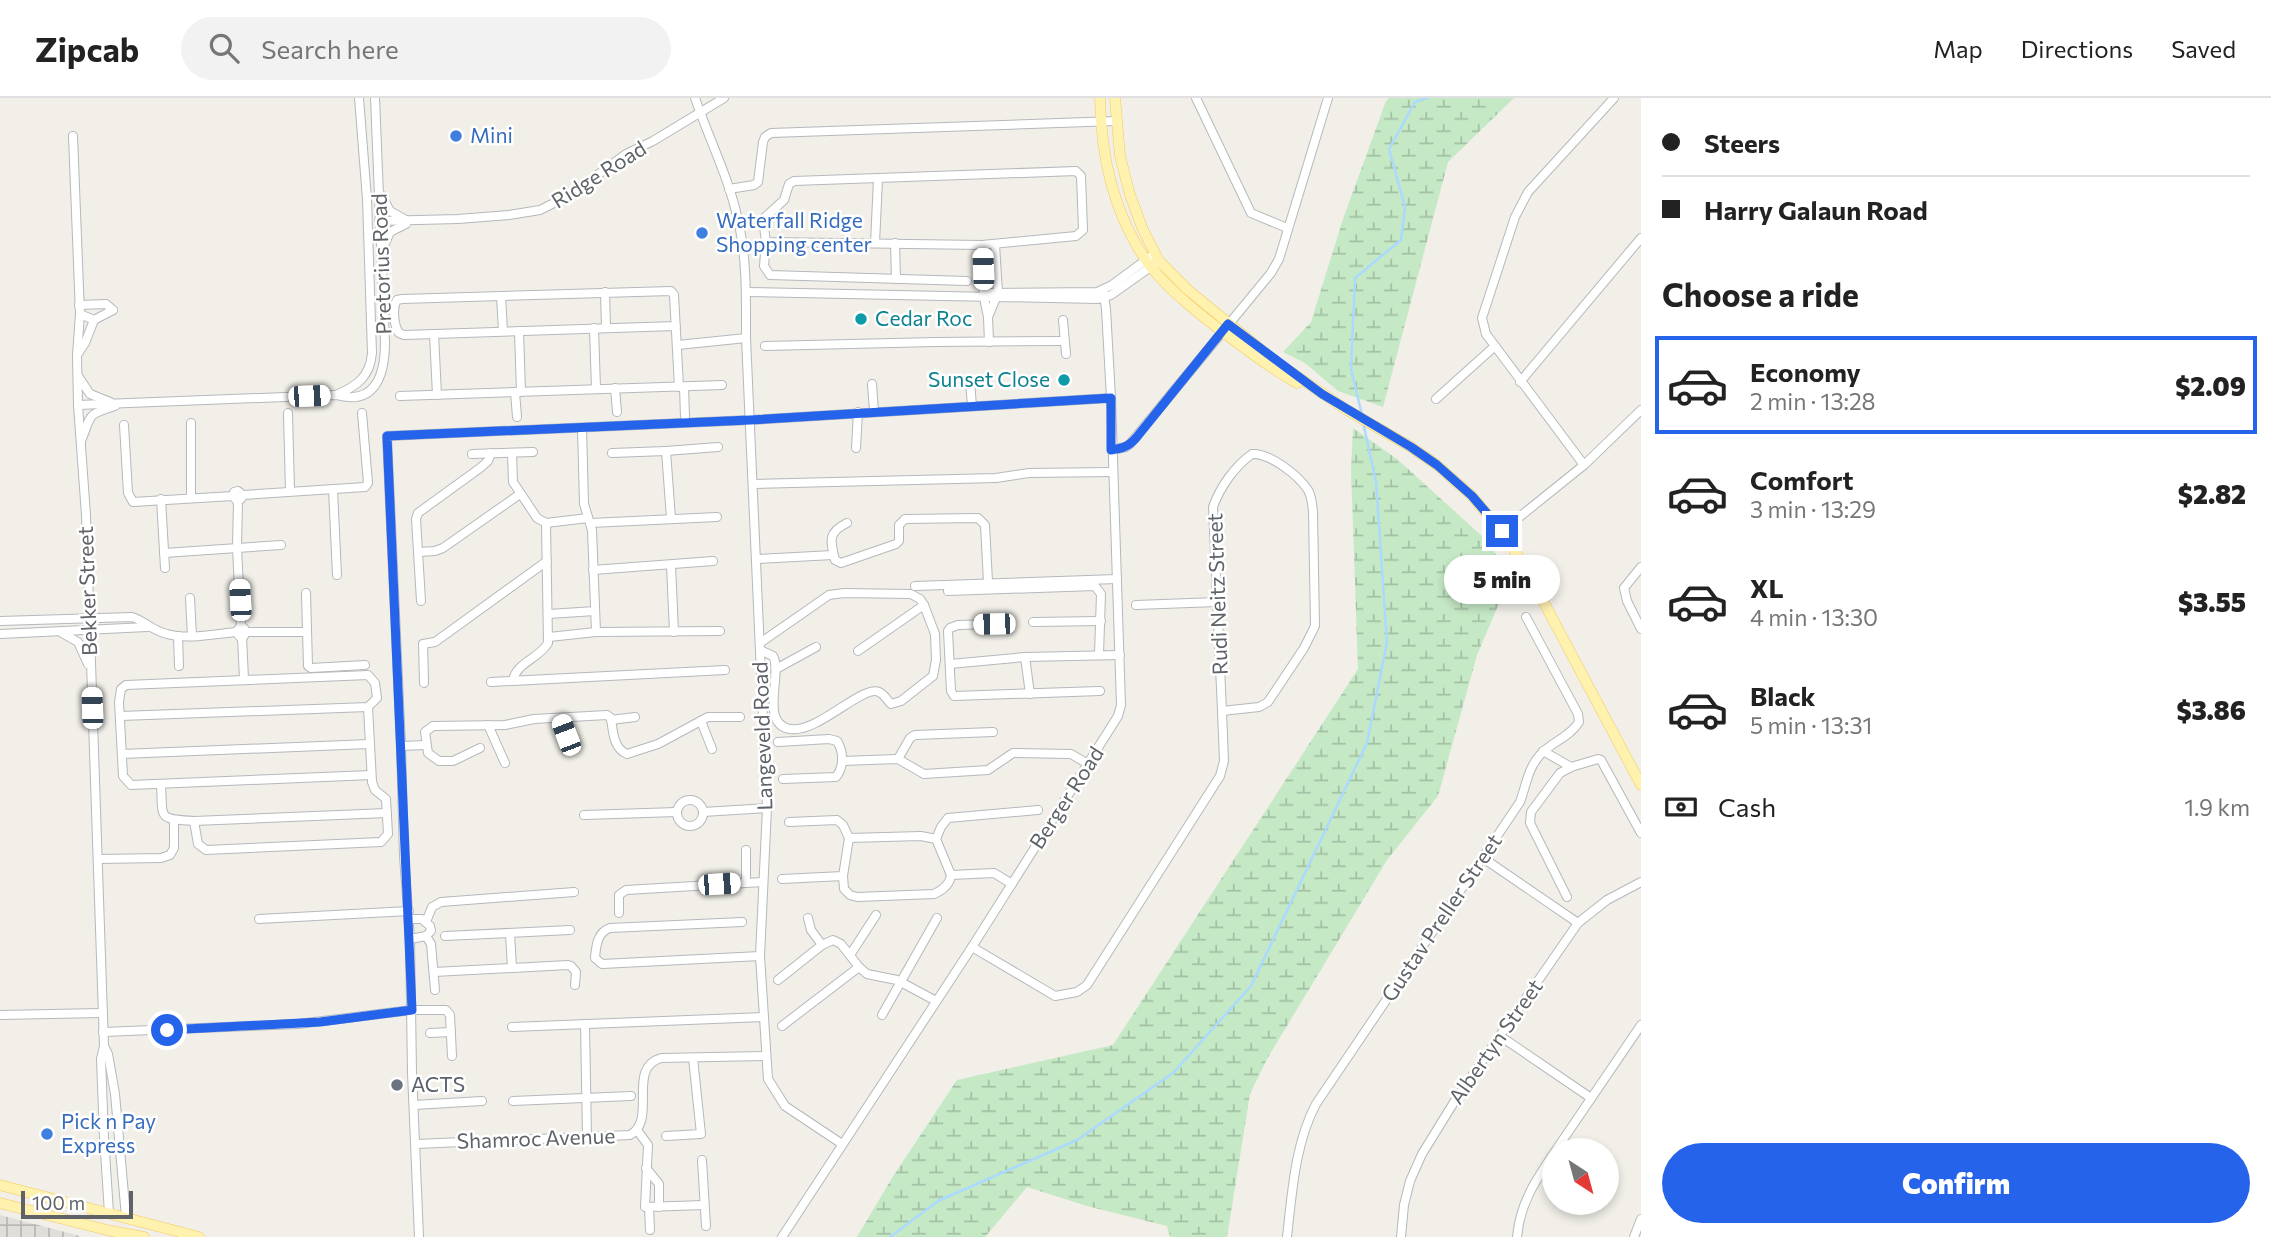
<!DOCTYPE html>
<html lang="en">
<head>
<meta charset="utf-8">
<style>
	:root { --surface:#fff; --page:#f2f2f2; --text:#222; --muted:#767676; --line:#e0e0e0; --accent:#2563eb }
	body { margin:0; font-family:Commissioner,sans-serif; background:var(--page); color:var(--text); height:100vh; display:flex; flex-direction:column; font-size:26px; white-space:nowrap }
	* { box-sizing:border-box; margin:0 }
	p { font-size:23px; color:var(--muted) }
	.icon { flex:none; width:38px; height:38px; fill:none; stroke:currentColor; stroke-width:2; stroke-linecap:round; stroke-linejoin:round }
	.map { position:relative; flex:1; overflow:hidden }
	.panel { display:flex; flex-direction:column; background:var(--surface); width:630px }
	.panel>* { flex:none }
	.hud { display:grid; align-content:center; height:154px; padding:0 21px; background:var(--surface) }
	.needle { width:46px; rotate:144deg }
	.controls { position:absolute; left:1542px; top:1040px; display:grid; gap:14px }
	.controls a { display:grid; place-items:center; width:77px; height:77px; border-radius:50%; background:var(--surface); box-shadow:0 4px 10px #0003; font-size:35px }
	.scale { position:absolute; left:21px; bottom:18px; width:112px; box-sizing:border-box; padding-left:7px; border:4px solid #5f6368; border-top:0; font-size:19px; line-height:24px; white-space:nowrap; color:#5f6368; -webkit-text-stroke:5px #fff; paint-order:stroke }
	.end { position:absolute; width:32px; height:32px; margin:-16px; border:9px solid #2563eb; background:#fff; box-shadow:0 0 0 4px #fff }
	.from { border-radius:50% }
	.bubble { position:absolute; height:49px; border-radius:24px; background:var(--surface); box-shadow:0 4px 10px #0003; font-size:23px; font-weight:800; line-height:49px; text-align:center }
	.car { position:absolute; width:21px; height:42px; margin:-21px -10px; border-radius:9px; box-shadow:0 0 5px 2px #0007; background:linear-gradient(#fff 24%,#345 0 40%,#fff 0 76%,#345 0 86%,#fff 0) }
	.hud b { display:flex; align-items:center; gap:24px; height:66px; font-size:26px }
	.hud b+b { border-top:2px solid var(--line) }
	.hud i { width:18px; height:18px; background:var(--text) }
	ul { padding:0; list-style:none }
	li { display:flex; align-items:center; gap:21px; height:98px; margin:0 14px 10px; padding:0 7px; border:4px solid transparent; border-radius:0px }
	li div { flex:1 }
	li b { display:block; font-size:26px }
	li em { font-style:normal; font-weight:800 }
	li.current { border-color:var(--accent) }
	li>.icon { width:63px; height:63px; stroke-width:1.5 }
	h2 { padding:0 21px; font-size:32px; line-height:84px }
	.pay { display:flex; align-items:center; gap:18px; height:77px; padding:0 21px; font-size:26px }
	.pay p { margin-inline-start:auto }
	.action { display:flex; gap:14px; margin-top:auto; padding:14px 21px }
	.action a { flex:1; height:80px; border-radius:42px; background:var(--accent); color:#fff; font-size:28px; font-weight:800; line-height:80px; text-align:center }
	header { display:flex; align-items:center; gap:42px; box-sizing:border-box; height:98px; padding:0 35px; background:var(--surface); border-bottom:2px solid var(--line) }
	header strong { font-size:33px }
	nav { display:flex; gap:38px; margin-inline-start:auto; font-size:24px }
	.search { width:490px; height:63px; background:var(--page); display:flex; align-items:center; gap:18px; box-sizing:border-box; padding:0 24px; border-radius:38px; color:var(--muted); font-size:26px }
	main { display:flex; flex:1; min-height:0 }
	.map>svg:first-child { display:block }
	.industrial { fill:url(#industrial-grid) }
	.wetland { fill:url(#wetland-marsh) }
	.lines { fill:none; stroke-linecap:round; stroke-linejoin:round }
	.stream { stroke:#aadaff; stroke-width:2.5 }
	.minor-casing { stroke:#b5b8bc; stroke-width:10 }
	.major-casing { stroke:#f2c960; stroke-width:11 }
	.minor { stroke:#fff; stroke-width:8 }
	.major { stroke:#fff2af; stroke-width:10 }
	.route { stroke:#2563eb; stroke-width:9 }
	.shop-dot { fill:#3f7fe0; stroke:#fff; stroke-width:2.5 }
	.culture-dot { fill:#0f9aa8; stroke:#fff; stroke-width:2.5 }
	.worship-dot { fill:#6b7280; stroke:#fff; stroke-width:2.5 }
	.labels { text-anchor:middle; stroke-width:5; stroke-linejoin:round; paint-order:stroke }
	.shop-label { font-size:21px; fill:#366cbe; stroke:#fff; text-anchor:start }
	.street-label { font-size:21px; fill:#5f6368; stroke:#fff }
	.culture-label { font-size:21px; fill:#0d838f; stroke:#fff; text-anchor:start }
	.worship-label { font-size:21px; fill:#5b616d; stroke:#fff; text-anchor:start }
</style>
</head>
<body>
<header>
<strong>Zipcab</strong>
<div class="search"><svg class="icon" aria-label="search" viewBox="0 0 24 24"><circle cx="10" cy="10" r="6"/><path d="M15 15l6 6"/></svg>Search here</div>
<nav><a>Map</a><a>Directions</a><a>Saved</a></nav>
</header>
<main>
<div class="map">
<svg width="1641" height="1139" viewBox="0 0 1641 1139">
	<defs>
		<pattern id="industrial-grid" width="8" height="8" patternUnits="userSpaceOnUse" patternTransform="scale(1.75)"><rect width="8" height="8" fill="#e0deda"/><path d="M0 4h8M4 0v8" fill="none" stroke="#b9b8b5"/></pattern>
		<pattern id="wetland-marsh" width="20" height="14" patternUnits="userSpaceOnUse" patternTransform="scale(1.75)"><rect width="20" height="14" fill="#c5e8c5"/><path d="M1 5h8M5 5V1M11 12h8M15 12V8" fill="none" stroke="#a3c0a4"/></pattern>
	</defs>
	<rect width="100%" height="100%" fill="#f1efe8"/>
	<path class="industrial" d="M0,1117l80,21 1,1h-81z"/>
	<g class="wetland">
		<path d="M1389,0h125l-66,64 -65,245 -45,-16 -33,-28 -22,-11 28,-30 32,-103 43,-118z"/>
		<path d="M1353,330l44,31 87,79 27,37 -34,80 -39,141 -51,64 -120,199 -17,35 -23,143h-57l-3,-11 -80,-20 -60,-19 -42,50h-128l35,-59 65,-98 156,-35 245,-376 -7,-199z"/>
	</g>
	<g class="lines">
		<g class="stream">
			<path d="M1362,317l-11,-46 4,-91 46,-38 4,-33 -16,-58 26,-47 12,-4"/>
			<path d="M890,1139l48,-36 139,-61 96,-67 78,-87 116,-243 20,-101 -11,-160 -13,-60"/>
		</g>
		<defs>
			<g id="minor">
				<path d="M695,0c14,41 34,80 43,122 9,38 8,79 8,118l21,470 -7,148 8,123 17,27 57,38"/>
				<path d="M1196,0l55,115 36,15"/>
				<path d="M73,38l7,178 -3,41 1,50 8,110 18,531 -3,13 3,78 5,76"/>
				<path d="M1076,73l5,5 2,54 -7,6 -94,9 -216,-3 -3,-23 21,-19 5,-16 5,-3z"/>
				<path d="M729,91l25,-4 4,-3 5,-40 2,-5 6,-4 345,-12"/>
				<path d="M381,97l9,16 16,9"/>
				<path d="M379,123l79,-2 51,-4 31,-5 30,-15 56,-41 27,-13 71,-43"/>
				<path d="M766,144l-2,24 6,9 197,6"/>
				<path d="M875,145l3,-64"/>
				<path d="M895,145l1,36"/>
				<path d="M982,147l2,53 4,19 1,25"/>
				<path d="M383,150l7,-16 16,-8"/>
				<path d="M605,194l1,35"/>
				<path d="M746,194l352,7 13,-4 48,-34"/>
				<path d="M988,195l109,-1 15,-7 38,-28"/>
				<path d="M501,198l2,35"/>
				<path d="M79,207l27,-1 7,6"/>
				<path d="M80,216l14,6 19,-10"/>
				<path d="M988,219l10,-24 -3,-49"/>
				<path d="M1063,222l3,34"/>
				<path d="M676,228l-272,9 -5,-2c-5,-7 -7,-25 -2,-33l5,-1 269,-8 3,4 5,92"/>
				<path d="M594,230l2,61"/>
				<path d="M519,233l2,61"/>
				<path d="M434,236l3,61"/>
				<path d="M678,247l68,-7"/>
				<path d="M765,248l170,-4 129,-1"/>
				<path d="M77,257l8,-12 9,-23"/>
				<path d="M78,278l12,18 20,8"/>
				<path d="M970,283l2,25"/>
				<path d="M1520,284l121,-144"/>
				<path d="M872,286l2,27"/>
				<path d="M684,289l1,29"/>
				<path d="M615,290l2,24"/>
				<path d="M515,294l2,25"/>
				<path d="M336,297c21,-9 34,-18 36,-42l-5,-154 -8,-101"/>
				<path d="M400,298l322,-11"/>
				<path d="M1436,301l59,-53"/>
				<path d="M78,307l258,-10c40,11 49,-21 49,-53l-10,-244"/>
				<path d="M288,315l2,78"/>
				<path d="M191,325v75"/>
				<path d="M124,327l4,68 5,9 100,-6 4,5 4,-2 2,-4 -5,-4 -4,1 -1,4"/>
				<path d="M582,330l2,76 8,26 4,102"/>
				<path d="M81,343c11,-27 5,-26 34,-35"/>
				<path d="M856,350l2,-36"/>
				<path d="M1112,352l14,-3 4,-3 141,-171 8,-14 49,-161"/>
				<path d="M512,355l1,29 24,36 9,5 42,-5"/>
				<path d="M612,355l54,-2"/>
				<path d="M472,356l61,-2"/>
				<path d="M1252,356c18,-1 46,21 56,36 4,7 4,14 5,22l2,114 -11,22 -36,54 -9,5 -37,4 -9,-204c7,-20 22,-41 39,-53z"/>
				<path d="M1584,367l-98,-131 -4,-16 33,-101 13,-25 86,-94"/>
				<path d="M754,386l242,-6 33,-5 83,-1"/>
				<path d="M333,391l4,86"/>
				<path d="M243,397l122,-8 3,-4 -6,-70"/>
				<path d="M161,401l4,69"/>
				<path d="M238,403l-1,47 4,79"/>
				<path d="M671,420l-5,-67 52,-4"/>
				<path d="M591,425l126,-6"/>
				<path d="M847,425c-19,9 -17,17 -12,37l6,3 55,-19 3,-3v-16l6,-6 73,-1 7,7 3,57"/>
				<path d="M1502,433l82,-66 57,-55"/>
				<path d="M419,454l16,-1 8,-3 77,-54"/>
				<path d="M164,455l117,-8"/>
				<path d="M757,461l76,-4"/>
				<path d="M671,467l3,67"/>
				<path d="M1641,469l-17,21 3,13 14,28"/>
				<path d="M593,472l120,-9"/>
				<path d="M915,488l202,-7"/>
				<path d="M948,493l147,-5 6,8 -2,60"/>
				<path d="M306,495l2,73 3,2 54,-3"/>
				<path d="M190,500l2,38"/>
				<path d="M421,503l-5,-82 2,-6 62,-45 8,-7 3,-8"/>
				<path d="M1136,507l81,-3"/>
				<path d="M549,516l46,-3"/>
				<path d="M0,523l132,-4c13,4 19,13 35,17 21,6 47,0 69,-2l4,-5 4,1 2,4 -2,4 -4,1 -4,-5"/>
				<path d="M1033,524l68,-1"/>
				<path d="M994,526l-36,1 -8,3 -2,3 3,60 3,5 146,-5"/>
				<path d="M246,534h60"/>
				<path d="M62,535l16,9 10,22"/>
				<path d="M0,536l147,-7"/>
				<path d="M178,538l1,30"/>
				<path d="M242,539l2,42"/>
				<path d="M549,539l47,-5 124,-1"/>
				<path d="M760,545l69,-48 15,-2 67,1 9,5 4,6 11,29 1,26 -3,16 -32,25 -10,3c-4,-4 -7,-10 -12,-12 -16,-8 -62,42 -89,37 -31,-5 -7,-56 -17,-73l-13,-6"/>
				<path d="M858,553l66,-46"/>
				<path d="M1025,559l5,37"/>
				<path d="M950,566l75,-7 95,-2"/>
				<path d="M776,571l40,-22"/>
				<path d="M513,582c4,-18 27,-22 35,-37l-2,-120"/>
				<path d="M491,584l234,-12"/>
				<path d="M424,585l-1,-39 12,-2 112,-81"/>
				<path d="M121,618l247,-9 9,-9 -2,-15 -7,-8 -242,10 -5,4 -2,13 4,74 8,9 240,-10"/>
				<path d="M560,620l6,17"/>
				<path d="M611,622l24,-3"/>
				<path d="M701,623l11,28"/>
				<path d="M488,627l17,38"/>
				<path d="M778,644l51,-3 8,2c7,11 7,26 -1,36l-53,2"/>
				<path d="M401,648l25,-1"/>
				<path d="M480,650l-27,13h-14l-11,-8 -3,-21 8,-6 72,-1 29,-6 73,-4 4,3c2,13 2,30 16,36l31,-10 50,-27h32"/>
				<path d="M1543,653l28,16"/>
				<path d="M122,656l247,-10"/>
				<path d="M898,661l12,-21 5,-3 78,-3"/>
				<path d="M842,663l56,-2 26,15 64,-4 25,-17 58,1 17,10"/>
				<path d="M161,686c2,35 -4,35 33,37l193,-8"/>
				<circle cx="690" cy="715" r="13"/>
				<path d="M703,714l64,-4"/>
				<path d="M584,717l93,-3"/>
				<path d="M194,723l4,23 8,6 175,-8 7,-8 -2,-35 -11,-9 -3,-8 -4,-75"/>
				<path d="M789,724l48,-2 6,5 6,13"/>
				<path d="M936,741l-15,-3 -72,2 -6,38 1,13 6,6 7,2 77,-3c9,-4 16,-9 17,-19l-15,-36 5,-12 7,-9 90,-8"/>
				<path d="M1483,760l95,65"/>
				<path d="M98,761l63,-1 9,-3 4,-7v-28"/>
				<path d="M951,777l43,-2 18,11"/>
				<path d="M782,781l61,-3"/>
				<path d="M746,785v-33"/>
				<path d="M1567,799l-37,-74 1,-11 29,-39 11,-6 27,-8 3,1 40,73"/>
				<path d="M619,815v-18l7,-5 137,-8"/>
				<path d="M808,820l3,12 11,15"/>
				<path d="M259,821l150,-8"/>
				<path d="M409,821h13l8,7 1,5 -5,5 -16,3"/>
				<path d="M426,824l6,-15 9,-5 133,-10"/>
				<path d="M742,824l-132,6c-13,4 -14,19 -15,30l7,6 158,-8"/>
				<path d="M510,835l2,35"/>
				<path d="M426,838l5,8 4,46"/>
				<path d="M445,838l125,-6"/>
				<path d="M972,849l83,49 22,-4 10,-7 133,-209 4,-15 -2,-50"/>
				<path d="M850,857l26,-40"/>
				<path d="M434,874l134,-7 3,1 5,6 -1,13"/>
				<path d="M778,882l44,-35 11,-5 8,4 18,23 8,7 30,6 39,21"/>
				<path d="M0,917l102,-2"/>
				<path d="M882,917l55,-97"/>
				<path d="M585,926l2,113"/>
				<path d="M782,928l77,-59"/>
				<path d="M512,929l252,-10"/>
				<path d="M103,934l195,-8 114,-14h34l4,5 2,41"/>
				<path d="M430,935l21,-1"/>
				<path d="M1500,938l91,62"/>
				<path d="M104,948l4,8 7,40 11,123"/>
				<path d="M513,1003l118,-5"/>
				<path d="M414,1007l68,-4"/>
				<path d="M637,1032l11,15 -3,62 59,-2"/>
				<path d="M666,1038l35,-2 -8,-76"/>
				<path d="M416,1046l214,-9c28,-15 -4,-67 31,-77l105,-2"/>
				<path d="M1556,1052l85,-125"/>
				<path d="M702,1062l4,66"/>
				<path d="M646,1070l13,16v23"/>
				<path d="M649,1109l1,23"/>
				<path d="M419,1139l-7,-165 -2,-133 -6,-83 -3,-110 -14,-310 363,-16 361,-22"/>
				<path d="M782,1139l190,-290 146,-231 3,-11 -10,-307 -5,-89 -3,-19"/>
				<path d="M1287,1139c5,-44 8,-94 29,-133l204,-302c6,-16 8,-34 20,-47 11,-13 30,-18 39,-33l-1,-8 -52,-97"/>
				<path d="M1401,1139l3,-32 6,-24 12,-27 34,-55 122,-176 29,-23 34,-18"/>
				<path d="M1517,1139c3,-34 19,-57 37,-84"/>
				<path d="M1634,1139l7,-18"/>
			</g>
			<g id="major">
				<path d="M1100,0c1,59 14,119 50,168 22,27 53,51 81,72 21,16 43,32 66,45"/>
				<path d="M1115,0l5,58 10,39 13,35 16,31 29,29 88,72 71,48 64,37 26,18 35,31 37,45 25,43 107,201"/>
				<path d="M0,1087l199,52"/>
				<path d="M0,1105l111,28 33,6"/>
			</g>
		</defs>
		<use href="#minor" class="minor-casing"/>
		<use href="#major" class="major-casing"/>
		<use href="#minor" class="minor"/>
		<use href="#major" class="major"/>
	</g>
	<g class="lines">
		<path class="route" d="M167,932l153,-8 92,-12 -25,-574 363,-16 361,-22v52c12,-2 17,-3 25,-12l92,-114 94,70 89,53 26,18 35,31 30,35"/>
	</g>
	<g class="shop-dot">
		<circle cx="456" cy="38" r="7"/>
		<circle cx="702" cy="135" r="7"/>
		<circle cx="47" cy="1036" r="7"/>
	</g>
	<g class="culture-dot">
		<circle cx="861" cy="221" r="7"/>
		<circle cx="1064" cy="282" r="7"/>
	</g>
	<circle class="worship-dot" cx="397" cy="987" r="7"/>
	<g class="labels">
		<g class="shop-label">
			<text x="470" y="45">Mini</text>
			<text x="716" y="130">Waterfall Ridge<tspan x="716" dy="24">Shopping center</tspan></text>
			<text x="61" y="1031">Pick n Pay<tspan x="61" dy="24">Express</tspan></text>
		</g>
		<g class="street-label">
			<text transform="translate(599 77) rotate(-32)" y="7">Ridge Road</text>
			<text transform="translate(382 166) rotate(-92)" y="7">Pretorius Road</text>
			<text transform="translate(88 493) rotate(-92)" y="7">Bekker Street</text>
			<text transform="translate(1218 496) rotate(-92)" y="7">Rudi Neitz Street</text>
			<text transform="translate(763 638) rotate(-92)" y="7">Langeveld Road</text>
			<text transform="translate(1067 700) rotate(-57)" y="7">Berger Road</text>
			<text transform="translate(1442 820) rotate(-56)" y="7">Gustav Preller Street</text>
			<text transform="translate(1496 944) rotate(-55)" y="7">Albertyn Street</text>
			<text transform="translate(536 1041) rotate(-2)" y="7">Shamroc Avenue</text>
		</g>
		<g class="culture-label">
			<text x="875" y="228">Cedar Roc</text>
			<text x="1050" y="289" text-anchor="end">Sunset Close</text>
		</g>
		<g class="worship-label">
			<text x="411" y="994">ACTS</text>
		</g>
	</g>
</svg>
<div class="controls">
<a><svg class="needle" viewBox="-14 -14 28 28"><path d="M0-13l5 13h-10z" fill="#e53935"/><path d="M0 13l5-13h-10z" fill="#767676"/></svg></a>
</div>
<div class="scale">100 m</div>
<i class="end from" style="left:167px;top:932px"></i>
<i class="end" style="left:1502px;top:433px"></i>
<div class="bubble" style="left:1444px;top:457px;width:116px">5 min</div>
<i class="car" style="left:983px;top:171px;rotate:358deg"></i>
<i class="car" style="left:309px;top:298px;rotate:88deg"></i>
<i class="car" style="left:240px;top:502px;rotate:357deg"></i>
<i class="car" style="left:994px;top:526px;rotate:269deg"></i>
<i class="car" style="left:92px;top:610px;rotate:358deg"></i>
<i class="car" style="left:566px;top:637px;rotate:339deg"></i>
<i class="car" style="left:719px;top:786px;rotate:86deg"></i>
</div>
<section class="panel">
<div class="hud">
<b><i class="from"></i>Steers</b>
<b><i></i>Harry Galaun Road</b>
</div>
<h2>Choose a ride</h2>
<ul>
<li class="current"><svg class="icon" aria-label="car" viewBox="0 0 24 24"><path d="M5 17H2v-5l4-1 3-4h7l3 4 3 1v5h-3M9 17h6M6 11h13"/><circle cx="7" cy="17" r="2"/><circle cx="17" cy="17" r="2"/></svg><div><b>Economy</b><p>2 min · 13:28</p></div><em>$2.09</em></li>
<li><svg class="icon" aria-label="car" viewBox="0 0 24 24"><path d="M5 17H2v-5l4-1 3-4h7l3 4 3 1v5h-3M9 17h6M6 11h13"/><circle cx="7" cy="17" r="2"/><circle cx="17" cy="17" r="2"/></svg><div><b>Comfort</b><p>3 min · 13:29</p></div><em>$2.82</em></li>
<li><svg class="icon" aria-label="car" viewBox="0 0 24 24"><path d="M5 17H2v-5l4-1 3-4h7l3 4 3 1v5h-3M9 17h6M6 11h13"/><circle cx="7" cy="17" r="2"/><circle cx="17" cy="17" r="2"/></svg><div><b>XL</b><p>4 min · 13:30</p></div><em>$3.55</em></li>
<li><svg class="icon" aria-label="car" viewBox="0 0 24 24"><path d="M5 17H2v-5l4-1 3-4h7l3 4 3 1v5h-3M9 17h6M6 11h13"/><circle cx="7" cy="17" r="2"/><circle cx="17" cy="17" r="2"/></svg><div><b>Black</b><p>5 min · 13:31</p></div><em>$3.86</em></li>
</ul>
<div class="pay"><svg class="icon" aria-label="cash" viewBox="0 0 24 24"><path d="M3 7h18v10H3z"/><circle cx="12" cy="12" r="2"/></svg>Cash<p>1.9 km</p></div>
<div class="action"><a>Confirm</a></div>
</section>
</main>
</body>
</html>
